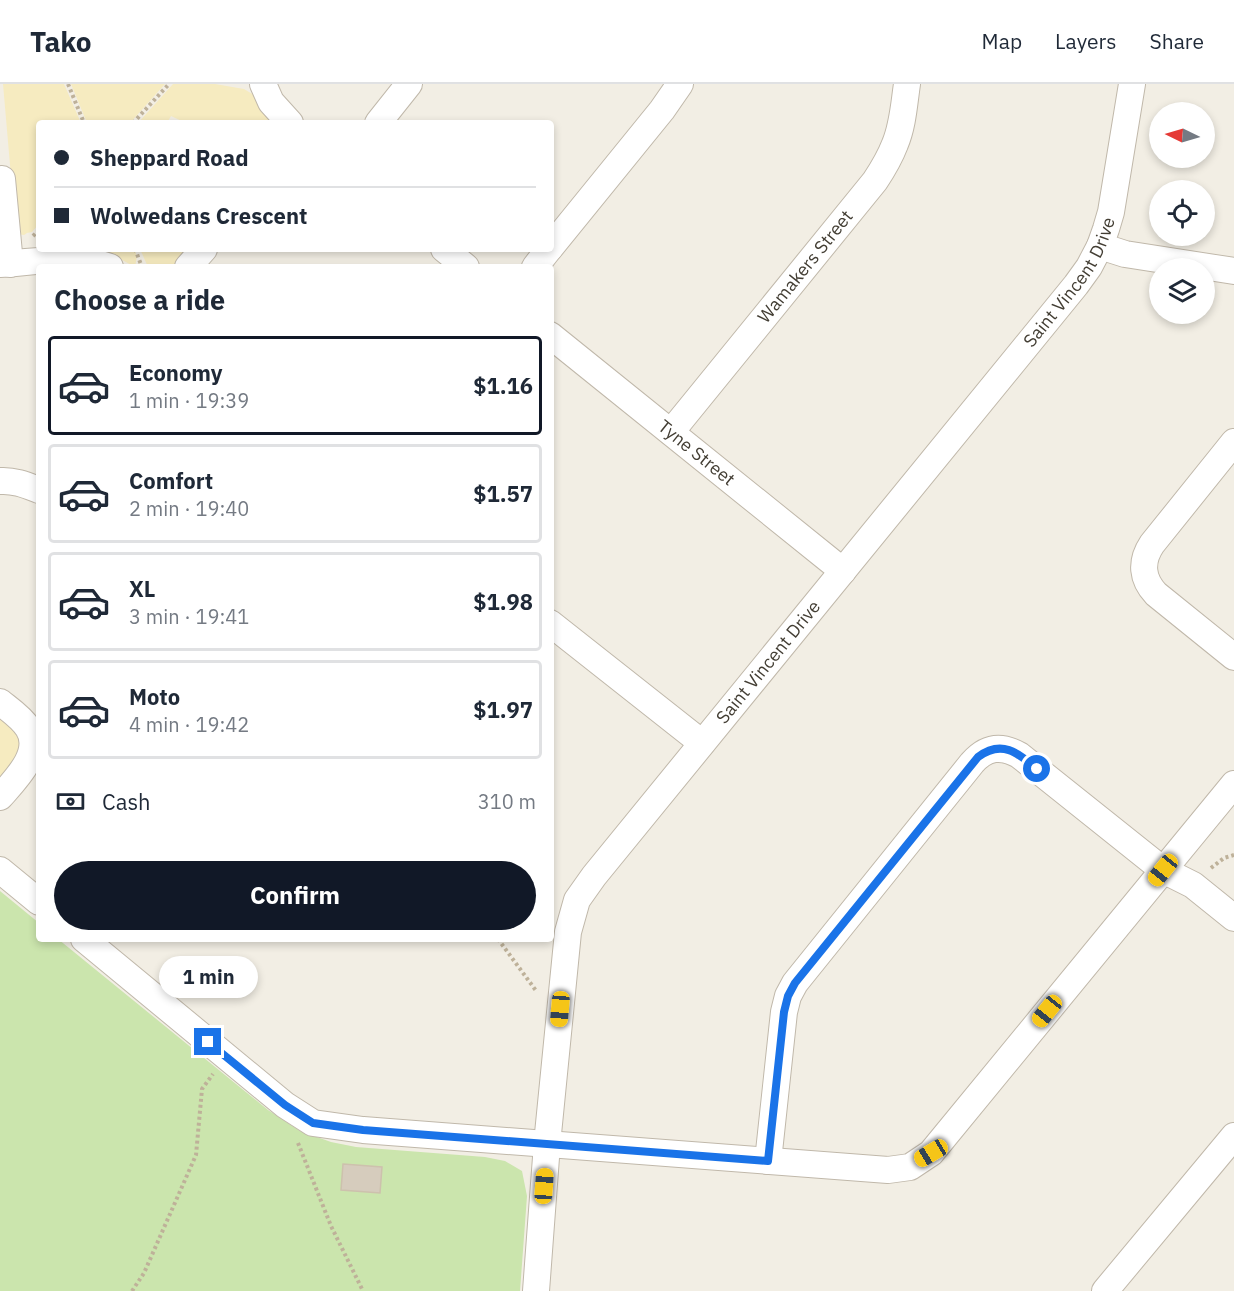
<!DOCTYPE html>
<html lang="en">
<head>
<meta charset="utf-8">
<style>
	:root { --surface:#fff; --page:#f6f6f7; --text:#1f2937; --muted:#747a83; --line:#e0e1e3; --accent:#111827 }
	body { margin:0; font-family:"IBM Plex Sans",sans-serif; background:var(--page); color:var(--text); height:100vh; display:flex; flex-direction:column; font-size:22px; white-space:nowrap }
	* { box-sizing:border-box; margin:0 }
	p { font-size:20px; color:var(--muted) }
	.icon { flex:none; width:33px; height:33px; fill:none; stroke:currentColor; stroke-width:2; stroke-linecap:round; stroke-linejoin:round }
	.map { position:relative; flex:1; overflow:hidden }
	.side { position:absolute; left:36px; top:180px; width:518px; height:678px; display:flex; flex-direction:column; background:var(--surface); border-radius:6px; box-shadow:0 3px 9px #0003 }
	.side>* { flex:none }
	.top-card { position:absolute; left:36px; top:36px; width:518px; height:132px; border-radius:6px; box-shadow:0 3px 9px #0003; display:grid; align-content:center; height:132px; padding:0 18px; background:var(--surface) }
	.needle { width:39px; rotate:275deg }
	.controls { position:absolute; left:1149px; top:18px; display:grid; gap:12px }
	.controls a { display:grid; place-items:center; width:66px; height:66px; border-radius:50%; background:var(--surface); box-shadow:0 3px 9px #0003; font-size:30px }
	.end { position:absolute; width:27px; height:27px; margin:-14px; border:8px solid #1a73e8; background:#fff; box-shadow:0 0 0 3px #fff }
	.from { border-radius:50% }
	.bubble { position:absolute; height:42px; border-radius:21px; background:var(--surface); box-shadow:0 3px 9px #0003; font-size:20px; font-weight:700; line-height:42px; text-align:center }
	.car { position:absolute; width:18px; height:36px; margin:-18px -9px; border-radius:8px; box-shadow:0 0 4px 2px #0007; background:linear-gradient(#f5c518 24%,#345 0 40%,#f5c518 0 76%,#345 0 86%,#f5c518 0) }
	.top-card b { display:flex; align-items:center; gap:21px; height:57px; font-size:22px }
	.top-card b+b { border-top:2px solid var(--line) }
	.top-card i { width:15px; height:15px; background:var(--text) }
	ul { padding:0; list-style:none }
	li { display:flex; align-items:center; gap:18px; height:99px; margin:0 12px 9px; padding:0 6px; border:3px solid var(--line); border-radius:6px }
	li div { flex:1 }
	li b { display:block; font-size:22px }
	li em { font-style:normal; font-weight:700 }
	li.current { border-color:var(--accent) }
	li>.icon { width:54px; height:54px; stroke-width:1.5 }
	h2 { padding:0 18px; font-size:27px; line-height:72px }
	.pay { display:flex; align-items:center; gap:15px; height:66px; padding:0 18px; font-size:22px }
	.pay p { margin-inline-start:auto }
	.cta { display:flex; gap:12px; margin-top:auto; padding:12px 18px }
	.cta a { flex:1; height:69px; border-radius:36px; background:var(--accent); color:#fff; font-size:24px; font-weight:700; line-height:69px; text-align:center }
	header { display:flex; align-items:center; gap:36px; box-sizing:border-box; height:84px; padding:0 30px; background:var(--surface); border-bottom:2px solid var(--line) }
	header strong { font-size:28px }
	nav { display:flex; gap:33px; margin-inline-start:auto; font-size:21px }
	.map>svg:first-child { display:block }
	.green { fill:#cbe5ad }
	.sand { fill:#f6ebc0 }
	.building { fill:#d6ccbd; stroke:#cdc1ad; stroke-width:1.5 }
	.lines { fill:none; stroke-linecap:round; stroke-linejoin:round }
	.minor-casing { stroke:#c0b8aa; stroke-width:28 }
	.path { stroke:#beb199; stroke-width:4; stroke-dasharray:3 3; stroke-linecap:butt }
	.minor { stroke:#fff; stroke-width:26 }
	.route { stroke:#1a73e8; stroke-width:8 }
	.labels { text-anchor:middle; stroke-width:5; stroke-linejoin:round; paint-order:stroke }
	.street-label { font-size:18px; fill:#433e34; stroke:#fff }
</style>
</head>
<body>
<header>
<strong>Tako</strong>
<nav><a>Map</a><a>Layers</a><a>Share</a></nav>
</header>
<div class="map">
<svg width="1234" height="1207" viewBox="0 0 1234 1207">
	<rect width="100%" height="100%" fill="#f2eee4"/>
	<path class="green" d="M0,807l39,32v16h19l210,171 32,21 31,11 25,5 129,10 20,4 17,10 5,25 -7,95h-520z"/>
	<g class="sand">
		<path d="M3,0h61l17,39h-42v101l-7,8 -5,1 -3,2 -8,-1z"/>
		<path d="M71,0h94l-35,39h-43z"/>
		<path d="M173,0h42l29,5 10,6 8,15 12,13h-88l-15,-7 -4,7h-29z"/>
		<path d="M92,165h42l3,7 -2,11 -22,-12z"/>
		<path d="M140,165h51l-15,18h-28z"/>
		<path d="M0,631l19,15 4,22 -23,32z"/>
	</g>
	<path class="building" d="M343,1080l39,3 -2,26 -39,-3z"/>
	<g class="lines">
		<defs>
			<g id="minor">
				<path d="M263,0l8,18 19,21"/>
				<path d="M378,39l31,-39"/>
				<path d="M2,95l8,85"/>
				<path d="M1100,162l25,8 109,17"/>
				<path d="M550,164l112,-138 18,-26"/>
				<path d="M444,165l22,18"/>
				<path d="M0,180c35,-2 76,-10 110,3"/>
				<path d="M188,183l16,-18"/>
				<path d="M535,183l14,-18"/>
				<path id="s1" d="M550,251l293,236"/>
				<path id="s2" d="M671,348l204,-251c8,-12 15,-24 20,-37 8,-19 9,-40 12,-60"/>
				<path d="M1234,358l-82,102c-12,18 -10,35 4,50l78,63"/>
				<path d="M0,397c14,-1 26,4 39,9"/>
				<path d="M550,539l152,120"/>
				<path d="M0,618c10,8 21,15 28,26 16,24 -13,52 -28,69"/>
				<path d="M0,786l39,32"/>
				<path d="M84,855l201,166 28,18 50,7 525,40 22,-3 21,-14 303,-369"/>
				<path d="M768,1077l16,-149 4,-16 7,-13 177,-220c14,-16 29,-18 47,-8l144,115 30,15 41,33"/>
				<path id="s3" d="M536,1207l11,-147 21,-212 9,-32 17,-24 482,-591 13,-18 11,-21 6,-17 5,-17 21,-128"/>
				<path d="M1105,1207l129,-155"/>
			</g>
		</defs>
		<use href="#minor" class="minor-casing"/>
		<g class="path">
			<path d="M68,0l16,39"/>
			<path d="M133,39l36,-39"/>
			<path d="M33,152l6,-6"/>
			<path d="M135,165l7,18"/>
			<path d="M1211,784l13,-10 10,-3"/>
			<path d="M498,855l39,53"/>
			<path d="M298,1059l33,83 32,65"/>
			<path d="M132,1207l12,-18 52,-118 6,-66 11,-15"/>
		</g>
		<use href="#minor" class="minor"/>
	</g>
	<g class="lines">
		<path class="route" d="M208,958l77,63 28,18 50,7 405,31 16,-149 4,-16 7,-13 183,-226c24,-18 40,-4 59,12"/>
	</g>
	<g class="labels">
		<g class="street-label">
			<text dy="6" stroke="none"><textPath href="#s2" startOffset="213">Wamakers Street</textPath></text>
			<text dy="6" stroke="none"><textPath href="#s3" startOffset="1185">Saint Vincent Drive</textPath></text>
			<text dy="6" stroke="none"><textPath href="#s1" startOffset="188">Tyne Street</textPath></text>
			<text dy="6" stroke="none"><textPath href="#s3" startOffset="699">Saint Vincent Drive</textPath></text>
		</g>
	</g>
</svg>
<div class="controls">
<a><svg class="needle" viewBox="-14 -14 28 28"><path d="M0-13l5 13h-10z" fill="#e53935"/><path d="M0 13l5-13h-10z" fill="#747a83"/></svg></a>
<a><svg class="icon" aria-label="locate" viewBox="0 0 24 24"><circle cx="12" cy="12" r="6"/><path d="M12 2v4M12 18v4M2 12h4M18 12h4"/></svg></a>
<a><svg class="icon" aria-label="layers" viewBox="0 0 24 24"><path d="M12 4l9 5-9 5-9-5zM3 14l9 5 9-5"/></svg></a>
</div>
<i class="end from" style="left:1037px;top:685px"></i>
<i class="end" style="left:208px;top:958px"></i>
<div class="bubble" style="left:159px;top:872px;width:99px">1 min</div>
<i class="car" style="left:1163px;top:786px;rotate:219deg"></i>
<i class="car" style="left:560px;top:925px;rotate:185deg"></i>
<i class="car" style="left:1047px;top:927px;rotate:219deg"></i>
<i class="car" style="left:931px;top:1069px;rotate:239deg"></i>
<i class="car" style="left:544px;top:1102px;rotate:4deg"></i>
<div class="top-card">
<b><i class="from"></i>Sheppard Road</b>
<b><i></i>Wolwedans Crescent</b>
</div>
<section class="side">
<h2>Choose a ride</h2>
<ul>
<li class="current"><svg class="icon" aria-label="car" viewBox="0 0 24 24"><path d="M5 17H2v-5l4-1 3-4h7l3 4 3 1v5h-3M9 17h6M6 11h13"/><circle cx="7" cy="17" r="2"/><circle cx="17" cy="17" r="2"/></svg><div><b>Economy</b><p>1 min · 19:39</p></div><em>$1.16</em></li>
<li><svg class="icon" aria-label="car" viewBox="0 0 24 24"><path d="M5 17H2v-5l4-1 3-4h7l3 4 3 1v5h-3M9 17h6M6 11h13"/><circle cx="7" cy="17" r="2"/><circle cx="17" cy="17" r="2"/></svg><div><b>Comfort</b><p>2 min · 19:40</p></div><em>$1.57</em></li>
<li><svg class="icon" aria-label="car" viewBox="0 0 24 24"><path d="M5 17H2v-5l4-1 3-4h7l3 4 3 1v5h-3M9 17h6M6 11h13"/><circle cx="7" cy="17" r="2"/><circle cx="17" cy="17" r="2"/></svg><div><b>XL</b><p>3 min · 19:41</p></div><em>$1.98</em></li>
<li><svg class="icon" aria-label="car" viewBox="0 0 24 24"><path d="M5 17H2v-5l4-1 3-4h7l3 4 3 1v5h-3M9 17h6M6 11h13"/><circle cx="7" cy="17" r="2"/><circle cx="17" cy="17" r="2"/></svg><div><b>Moto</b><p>4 min · 19:42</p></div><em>$1.97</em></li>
</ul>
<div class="pay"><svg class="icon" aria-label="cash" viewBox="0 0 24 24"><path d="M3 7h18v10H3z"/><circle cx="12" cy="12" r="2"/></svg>Cash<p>310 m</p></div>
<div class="cta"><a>Confirm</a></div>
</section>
</div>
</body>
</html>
